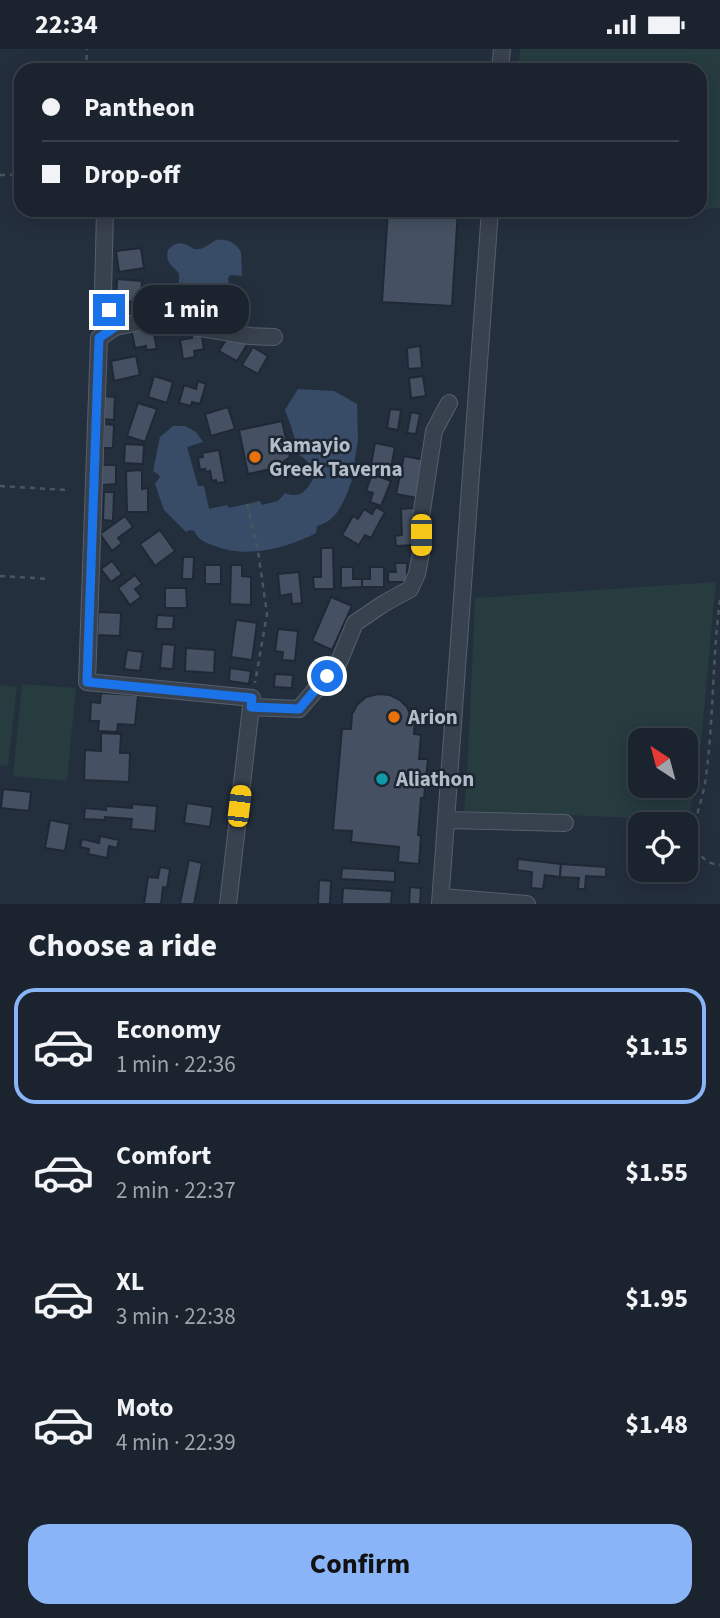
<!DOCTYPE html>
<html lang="en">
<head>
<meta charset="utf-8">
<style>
	:root { --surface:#1b232e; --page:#242b36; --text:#f1f3f6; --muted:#a0a4aa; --line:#39404a; --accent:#8ab4f8 }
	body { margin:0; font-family:"Source Sans 3",sans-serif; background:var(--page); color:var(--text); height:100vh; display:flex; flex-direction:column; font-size:26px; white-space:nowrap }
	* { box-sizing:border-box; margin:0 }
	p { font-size:23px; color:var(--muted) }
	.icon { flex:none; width:38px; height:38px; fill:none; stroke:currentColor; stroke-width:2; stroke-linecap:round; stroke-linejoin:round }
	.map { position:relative; height:855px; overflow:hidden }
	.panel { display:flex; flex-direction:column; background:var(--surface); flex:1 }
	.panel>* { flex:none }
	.top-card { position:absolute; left:14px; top:14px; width:693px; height:154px; border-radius:21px; box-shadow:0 4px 18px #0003,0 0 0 2px var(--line); display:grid; align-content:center; height:154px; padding:0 28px; background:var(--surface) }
	.needle { width:46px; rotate:324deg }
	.buttons { position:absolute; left:628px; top:679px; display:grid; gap:14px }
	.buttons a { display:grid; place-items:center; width:70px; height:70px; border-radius:14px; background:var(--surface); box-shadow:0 4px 18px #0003,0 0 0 2px var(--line); font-size:35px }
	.end { position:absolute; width:32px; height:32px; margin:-16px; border:9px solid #1a73e8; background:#fff; box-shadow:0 0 0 4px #fff }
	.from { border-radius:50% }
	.bubble { position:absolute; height:49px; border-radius:21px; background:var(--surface); box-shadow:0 4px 18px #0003,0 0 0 2px var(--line); font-size:23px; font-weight:700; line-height:49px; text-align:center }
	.car { position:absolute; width:21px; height:42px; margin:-21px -10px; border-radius:9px; box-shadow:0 0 5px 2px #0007; background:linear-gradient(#f5c518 24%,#345 0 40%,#f5c518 0 76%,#345 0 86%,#f5c518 0) }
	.top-card b { display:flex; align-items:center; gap:24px; height:66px; font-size:26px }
	.top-card b+b { border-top:2px solid var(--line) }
	.top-card i { width:18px; height:18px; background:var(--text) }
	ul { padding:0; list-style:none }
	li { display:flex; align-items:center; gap:21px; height:116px; margin:0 14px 10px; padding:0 14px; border:4px solid transparent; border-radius:21px }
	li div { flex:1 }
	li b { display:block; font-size:26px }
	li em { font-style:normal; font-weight:700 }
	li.on { border-color:var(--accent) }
	li>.icon { width:63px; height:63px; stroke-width:1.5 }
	h2 { padding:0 28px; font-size:32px; line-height:84px }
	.cta { display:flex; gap:14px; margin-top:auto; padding:14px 28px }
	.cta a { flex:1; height:80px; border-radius:21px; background:var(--accent); color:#111; font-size:28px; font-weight:700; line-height:80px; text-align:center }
	.status { display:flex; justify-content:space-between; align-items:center; height:49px; padding:0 35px; background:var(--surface); direction:ltr }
	.status svg { height:19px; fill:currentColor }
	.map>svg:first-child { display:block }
	.green { fill:#263c3f; fill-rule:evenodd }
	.water { fill:#394c67 }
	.building { fill:#455162; stroke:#1f2835; stroke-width:2 }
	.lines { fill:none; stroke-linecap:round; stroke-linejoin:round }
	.minor-casing { stroke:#565f6c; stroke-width:18 }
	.path { stroke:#44595c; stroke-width:2.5; stroke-dasharray:5 5; stroke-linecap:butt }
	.minor { stroke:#38414e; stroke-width:16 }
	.route { stroke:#1a73e8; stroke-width:9 }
	.food-dot { fill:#e8710a; stroke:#1d2633; stroke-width:2.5 }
	.culture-dot { fill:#0f9aa8; stroke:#1d2633; stroke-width:2.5 }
	.labels { text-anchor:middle; stroke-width:5; stroke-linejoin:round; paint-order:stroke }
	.poi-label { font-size:21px; font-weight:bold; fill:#b4bcc9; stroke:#1d2633; text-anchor:start }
</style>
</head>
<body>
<div class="status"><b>22:34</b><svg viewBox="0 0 49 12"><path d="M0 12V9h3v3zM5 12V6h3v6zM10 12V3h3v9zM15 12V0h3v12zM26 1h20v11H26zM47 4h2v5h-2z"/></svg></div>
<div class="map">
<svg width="720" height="855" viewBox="0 0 720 855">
	<rect width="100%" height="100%" fill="#242f3e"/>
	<g class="green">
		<path d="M520,0h200v159l-20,1v-139h-182z"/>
		<path d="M506,161h149l-149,4z"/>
		<path d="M716,533l-18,192 -10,46 -224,-9 4,-55 7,-158zM640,691h46v46h-46z"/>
		<path d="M22,635l54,4 -9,93 -54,-5z"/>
		<path d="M0,636l17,2 -9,79 -8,-1z"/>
	</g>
	<g class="water">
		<path d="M216,191c11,-1 19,2 25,12l1,24 -12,-1 -2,4 1,4 14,7 -3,10 -5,5 -6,1 -17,-5 -23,-1 -9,-7 -1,-4v-15c-7,-11 -14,-9 -11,-24 6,-7 13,-9 21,-4 2,0 3,3 5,3 7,2 16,-5 22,-9z"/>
		<path d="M298,340l36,2 23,13 1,35 -4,26 -6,9 4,6c-7,19 -14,41 -35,46l-1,7c-29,15 -69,26 -101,13 -10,-4 -16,-5 -21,-15l-4,-1 -4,2 -22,-22 -9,-26 5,-7 -2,-3 -5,-3 7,-34 13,-11h12l11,6 7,10 -16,5 11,39h6l5,23 18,-4 2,3 31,-7 2,4 16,-4 7,-8c15,6 22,-2 29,-16 -2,-9 -5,-17 -15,-22l-8,-29 -6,-16z"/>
	</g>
	<g class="building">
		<path d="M397,14l71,5v2h-71z"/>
		<path d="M388,161h70l-6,96 -70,-4z"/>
		<path d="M141,199l3,20 -25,4 -3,-21z"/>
		<path d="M117,230l25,2 -1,21 -25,-1z"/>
		<path d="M143,277v5l10,-2 4,20 -11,1v-4l-11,2 -4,-20z"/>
		<path d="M201,281l3,19 -10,2 1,6 -12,2 -3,-19 12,-2 -1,-6z"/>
		<path d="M230,284l18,10 -11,18 -18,-10z"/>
		<path d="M420,297l2,22 -14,1 -1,-21z"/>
		<path d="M253,298l15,9 -10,18 -16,-9z"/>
		<path d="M136,307l4,19 -26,6 -3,-20z"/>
		<path d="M154,327l19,6 -6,21 -19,-6z"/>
		<path d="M423,327l3,20 -15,2 -2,-20z"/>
		<path d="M198,332l8,3 -6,20 -8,-2 -1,4 -12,-3 5,-18 12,4z"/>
		<path d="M104,347l11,1 -1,23 -11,-1z"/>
		<path d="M138,354l19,6 -12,33 -18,-6z"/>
		<path d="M228,358l7,22 -24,7 -6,-22z"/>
		<path d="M390,360l11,1 -3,20 -11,-2z"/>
		<path d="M411,363l9,2 -4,20 -9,-1z"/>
		<path d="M282,372l8,36 -15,11 -27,6 -9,-44z"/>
		<path d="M104,375l10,1 -1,23h-10z"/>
		<path d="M375,394l20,4 -6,31 -13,-3 2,-9 -7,-1z"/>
		<path d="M125,395l19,1 -1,19 -19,-1z"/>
		<path d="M219,401l6,32 -8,1 -1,-3 -4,1 -2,-10 -4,1 -1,-3 -5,1 -2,-12 5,-1 -1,-4z"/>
		<path d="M404,407l21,4 -8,38 -21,-4z"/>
		<path d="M102,416h14v19l-14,1z"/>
		<path d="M142,421v19l6,-1v24h-21l-1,-41z"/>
		<path d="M372,425l19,7 -10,25 -11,-4 3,-9 -7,-2z"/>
		<path d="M104,443h10l-1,29 -10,-1z"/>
		<path d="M376,458l9,5 -14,26 -6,-3 -6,10 -17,-10 11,-19 5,3 6,-10 8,5z"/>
		<path d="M414,459l2,37 -20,1 -1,-10 7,-1 -1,-26z"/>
		<path d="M125,467l8,11 -15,11 4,5 -10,8 -12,-17z"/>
		<path d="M160,481l15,21 -20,15 -15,-22z"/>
		<path d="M321,499h12l1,41h-20l-1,-12h8z"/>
		<path d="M183,508h11l-1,22h-11z"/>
		<path d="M112,512l10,13 -11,8 -10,-13z"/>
		<path d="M395,514h12v19h-19v-10h8z"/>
		<rect x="205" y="516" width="16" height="19"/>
		<path d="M231,516h11v11l9,1v28l-21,-1z"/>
		<path d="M341,518h12v12h9v8l-21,1z"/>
		<path d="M370,518h14v20h-22v-8h8z"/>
		<path d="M299,523l3,31 -10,1 -1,-10 -11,2 -2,-22z"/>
		<path d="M135,526l7,9 -7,5 6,8 -11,8 -12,-17z"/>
		<path d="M165,539h21l1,20h-22z"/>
		<path d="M331,548l21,9 -20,44 -20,-9z"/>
		<path d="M98,563l23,1 -1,23 -23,-1z"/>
		<path d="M157,566l17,1 -1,13h-17z"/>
		<path d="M236,571l21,3 -5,37 -21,-3z"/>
		<path d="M278,580l20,2 -3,30 -13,-1 1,-8 -8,-1z"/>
		<path d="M162,595l13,1 -2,24 -13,-1z"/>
		<path d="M186,599l29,2 -1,23 -29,-2z"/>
		<path d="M127,601l16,2 -3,19 -16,-2z"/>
		<path d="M230,619l21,3 -2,13 -20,-3z"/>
		<path d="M275,625l18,1 -1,13 -18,-1z"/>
		<path d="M101,644l37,2 -3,30 -17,-1 -1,8 -19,-1 1,-10h-9l1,-19 9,1z"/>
		<path d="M378,645l12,1 10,5 7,7 5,11 3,1 -1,15 7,1 -2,24h9l-4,39h-3l-3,37 3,1 -2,28 -21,-2 1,-15 -48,-5 1,-11 -19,-1 9,-101h9l1,-15 5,-9 9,-8z"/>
		<path d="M101,684l20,1 -1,19h10l-1,29 -45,-2 1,-30 16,1z"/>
		<path d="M3,740l28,3 -2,19 -28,-3z"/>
		<path d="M187,754l26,4 -3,20 -26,-4z"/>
		<path d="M132,755l25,2 -2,25 -24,-2 1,-10 -27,-2v3l-21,-1 1,-11 21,2v-4l26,2z"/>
		<path d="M50,771l20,4 -5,27 -20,-3z"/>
		<path d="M100,787l19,4 -2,8 -8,-2 -2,12 -19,-4 1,-5 -9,-2 2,-8 17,4z"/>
		<path d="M518,810l43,5 -1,13 -15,-2 -2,14 -12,-1 1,-16 -15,-2z"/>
		<path d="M189,811l13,3 -8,41h-14z"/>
		<path d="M561,815l45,3v10l-20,-1 -1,13h-7l1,-11 -19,-1z"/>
		<path d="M160,818l10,2 -3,19 -4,-1 -2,17h-17l4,-27 10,1z"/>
		<path d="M342,819l53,3v11l-54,-3z"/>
		<path d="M319,831l12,1 -1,23h-12z"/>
		<path d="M410,838l11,1 -1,16h-11z"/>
		<path d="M343,839l49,3 -1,13h-49z"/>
	</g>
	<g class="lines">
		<defs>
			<g id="minor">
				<path d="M500,21l2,-21"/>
				<path d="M105,161l-2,82 12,35"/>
				<path d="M251,658l48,2 39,-45 17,-41 28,-19 27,-15 7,-15 4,-21v-36l13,-86 15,-28"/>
				<path d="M446,771l119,3"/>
				<path d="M441,848l86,7"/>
				<path d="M228,855l24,-206 -165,-16 12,-344 16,-11 36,-7 99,16 24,1"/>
				<path d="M440,855l50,-694"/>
			</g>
		</defs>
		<use href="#minor" class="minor-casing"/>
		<g class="path">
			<path d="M86,21l1,-21"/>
			<path d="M0,126h21"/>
			<path d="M0,437l67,4"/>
			<path d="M247,455l11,47 9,63 -12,69"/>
			<path d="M0,527l50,3"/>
			<path d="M720,551c-8,60 -6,122 -15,183 -3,20 -15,44 -9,64 2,9 14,18 24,18"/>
		</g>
		<use href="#minor" class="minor"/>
	</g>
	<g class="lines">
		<path class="route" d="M109,261l6,17 -16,11 -12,344 165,16 -1,9 48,2 28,-33"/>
	</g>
	<g class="food-dot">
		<circle cx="255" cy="408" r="7"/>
		<circle cx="394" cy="668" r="7"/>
	</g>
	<circle class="culture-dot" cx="382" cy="730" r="7"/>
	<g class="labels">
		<g class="poi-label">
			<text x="269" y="403">Kamayio<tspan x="269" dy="24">Greek Taverna</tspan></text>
			<text x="408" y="675">Arion</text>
			<text x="396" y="737">Aliathon</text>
		</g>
	</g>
</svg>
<div class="buttons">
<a><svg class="needle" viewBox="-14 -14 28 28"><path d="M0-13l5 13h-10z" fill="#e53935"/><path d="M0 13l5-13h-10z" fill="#a0a4aa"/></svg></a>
<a><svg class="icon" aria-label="locate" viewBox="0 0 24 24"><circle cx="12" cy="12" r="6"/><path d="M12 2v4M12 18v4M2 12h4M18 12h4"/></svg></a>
</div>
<i class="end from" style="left:327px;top:627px"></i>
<i class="end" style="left:109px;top:261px"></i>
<div class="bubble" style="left:133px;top:236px;width:116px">1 min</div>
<i class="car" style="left:421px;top:486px;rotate:180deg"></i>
<i class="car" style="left:239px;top:757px;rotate:7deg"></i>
<div class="top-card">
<b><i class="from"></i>Pantheon</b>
<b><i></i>Drop-off</b>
</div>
</div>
<section class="panel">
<h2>Choose a ride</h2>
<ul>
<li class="on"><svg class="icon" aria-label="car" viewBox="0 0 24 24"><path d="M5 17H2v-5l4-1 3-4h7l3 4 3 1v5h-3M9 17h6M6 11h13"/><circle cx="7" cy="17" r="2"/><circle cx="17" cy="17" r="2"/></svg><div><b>Economy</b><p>1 min · 22:36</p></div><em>$1.15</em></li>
<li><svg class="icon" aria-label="car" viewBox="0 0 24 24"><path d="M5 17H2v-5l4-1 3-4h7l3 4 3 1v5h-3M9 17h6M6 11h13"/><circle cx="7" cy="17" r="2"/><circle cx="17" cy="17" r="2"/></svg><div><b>Comfort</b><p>2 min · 22:37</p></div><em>$1.55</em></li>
<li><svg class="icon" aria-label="car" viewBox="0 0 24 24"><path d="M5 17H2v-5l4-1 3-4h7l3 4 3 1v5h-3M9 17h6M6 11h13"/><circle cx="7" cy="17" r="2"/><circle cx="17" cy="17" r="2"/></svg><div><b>XL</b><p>3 min · 22:38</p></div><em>$1.95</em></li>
<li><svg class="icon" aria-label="car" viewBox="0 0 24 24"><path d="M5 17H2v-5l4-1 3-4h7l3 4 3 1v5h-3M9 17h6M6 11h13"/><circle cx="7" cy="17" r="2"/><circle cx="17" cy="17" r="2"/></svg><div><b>Moto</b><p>4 min · 22:39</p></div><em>$1.48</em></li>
</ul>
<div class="cta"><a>Confirm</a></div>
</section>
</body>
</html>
